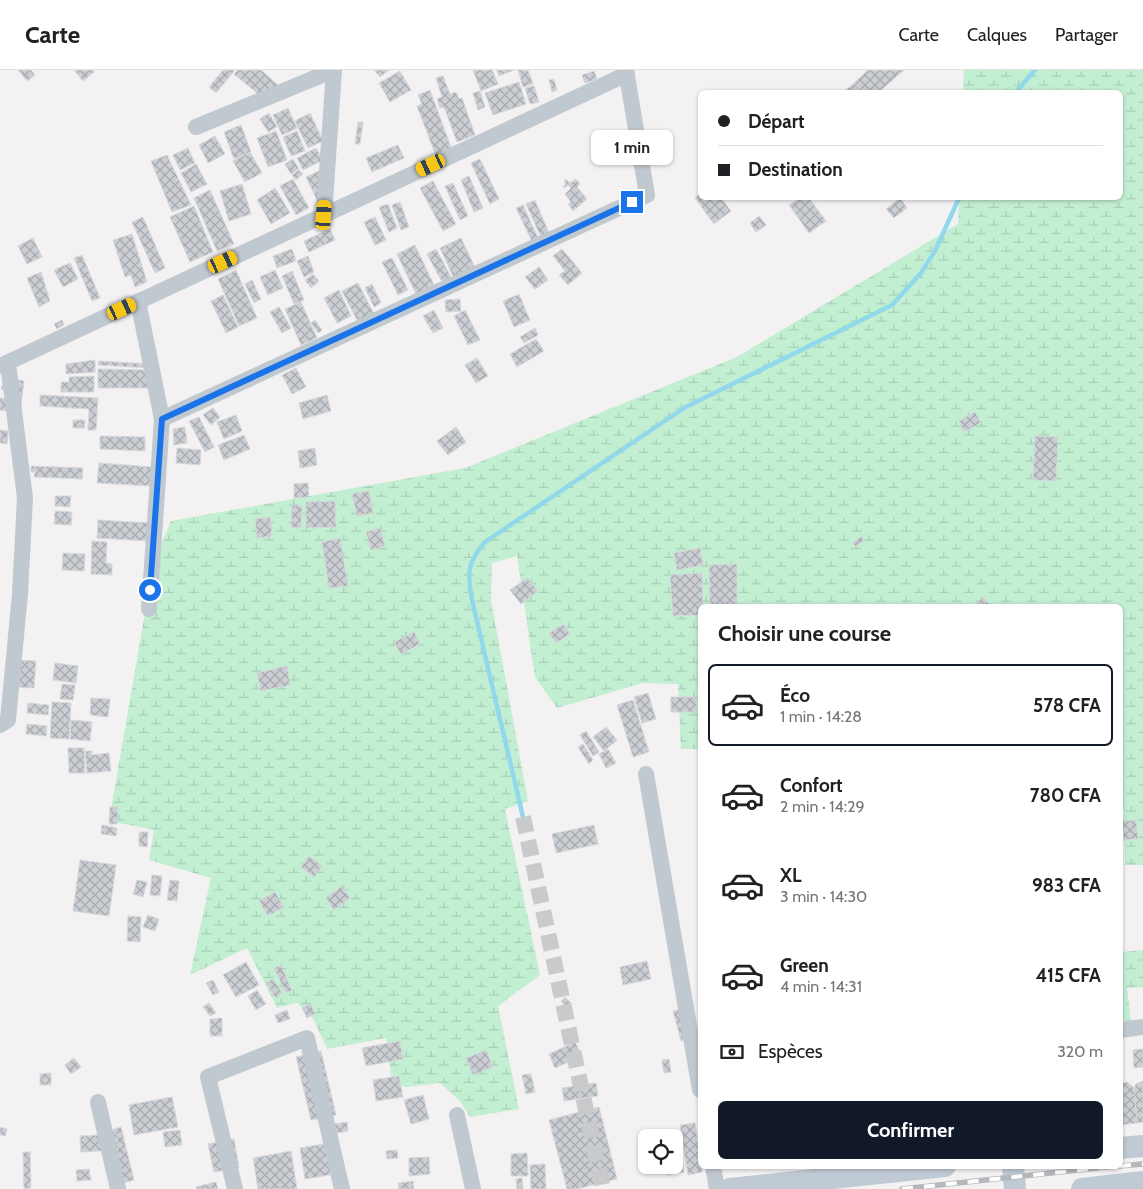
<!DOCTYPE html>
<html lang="fr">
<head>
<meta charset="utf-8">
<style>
	:root { --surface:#fff; --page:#f6f6f6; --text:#202124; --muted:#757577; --line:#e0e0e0; --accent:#111827 }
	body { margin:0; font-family:Cabin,sans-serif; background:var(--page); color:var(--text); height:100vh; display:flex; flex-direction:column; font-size:19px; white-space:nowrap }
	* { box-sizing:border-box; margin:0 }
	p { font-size:16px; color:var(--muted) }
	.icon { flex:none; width:28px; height:28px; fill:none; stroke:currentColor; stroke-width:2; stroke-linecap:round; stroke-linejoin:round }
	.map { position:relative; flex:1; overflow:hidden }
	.panel { position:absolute; left:698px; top:534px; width:425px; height:565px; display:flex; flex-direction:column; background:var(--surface); border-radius:8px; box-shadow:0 1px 4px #0004 }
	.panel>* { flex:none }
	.banner { position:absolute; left:698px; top:20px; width:425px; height:110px; border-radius:8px; box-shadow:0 1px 4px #0004; display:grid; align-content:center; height:110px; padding:0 20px; background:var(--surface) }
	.fabs { position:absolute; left:638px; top:1059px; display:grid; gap:10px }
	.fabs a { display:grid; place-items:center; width:45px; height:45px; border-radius:8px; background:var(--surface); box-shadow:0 1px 4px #0004; font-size:25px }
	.end { position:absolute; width:22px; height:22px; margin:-11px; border:6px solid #1a73e8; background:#fff; box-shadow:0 0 0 2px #fff }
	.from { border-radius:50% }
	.bubble { position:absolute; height:35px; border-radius:8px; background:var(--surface); box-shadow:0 1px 4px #0004; font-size:16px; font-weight:700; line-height:35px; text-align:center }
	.car { position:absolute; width:15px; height:30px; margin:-15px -8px; border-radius:6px; box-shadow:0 0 4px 1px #0007; background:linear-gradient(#f5c518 24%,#345 0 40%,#f5c518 0 76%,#345 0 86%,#f5c518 0) }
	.banner b { display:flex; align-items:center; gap:18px; height:48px; font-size:19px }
	.banner b+b { border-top:1px solid var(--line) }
	.banner i { width:12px; height:12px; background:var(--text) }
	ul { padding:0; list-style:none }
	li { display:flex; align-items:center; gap:15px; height:82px; margin:0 10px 8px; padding:0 10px; border:2px solid transparent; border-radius:8px }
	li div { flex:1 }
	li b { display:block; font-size:19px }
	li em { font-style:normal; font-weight:700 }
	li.active { border-color:var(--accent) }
	li>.icon { width:45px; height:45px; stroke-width:1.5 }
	h2 { padding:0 20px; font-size:22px; line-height:60px }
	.pay { display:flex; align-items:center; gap:12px; height:55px; padding:0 20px; font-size:19px }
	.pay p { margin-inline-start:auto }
	.action { display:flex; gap:10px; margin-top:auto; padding:10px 20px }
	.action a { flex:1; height:58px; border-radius:8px; background:var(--accent); color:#fff; font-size:20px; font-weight:700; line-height:58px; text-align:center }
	header { display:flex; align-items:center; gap:30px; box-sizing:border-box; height:70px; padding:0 25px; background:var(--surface); border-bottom:1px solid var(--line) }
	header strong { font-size:24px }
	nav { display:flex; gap:28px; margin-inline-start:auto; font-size:18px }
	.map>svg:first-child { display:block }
	.wetland { fill:url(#wetland-marsh) }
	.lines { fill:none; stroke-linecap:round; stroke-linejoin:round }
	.stream { stroke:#91d9ea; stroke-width:4.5 }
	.building { fill:url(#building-cross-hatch); stroke:#d6d8dc }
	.street-tunnel { stroke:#c9cacc; stroke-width:16; stroke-dasharray:16 8; stroke-linecap:butt }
	.street { stroke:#c0c9cf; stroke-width:16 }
	.secondary { stroke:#c0cad4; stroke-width:22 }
	.rail-casing { stroke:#b4b7bb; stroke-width:5.5 }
	.rail { stroke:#fff; stroke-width:4; stroke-dasharray:11; stroke-linecap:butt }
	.route { stroke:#1a73e8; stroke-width:6 }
</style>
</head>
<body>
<header>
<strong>Carte</strong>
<nav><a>Carte</a><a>Calques</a><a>Partager</a></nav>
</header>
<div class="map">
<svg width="1143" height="1119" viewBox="0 0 1143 1119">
	<defs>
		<pattern id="wetland-marsh" width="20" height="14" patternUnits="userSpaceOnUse" patternTransform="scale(1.25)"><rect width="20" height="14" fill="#c2eed2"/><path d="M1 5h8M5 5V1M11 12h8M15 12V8" fill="none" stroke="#a8ceb7"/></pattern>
		<pattern id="building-cross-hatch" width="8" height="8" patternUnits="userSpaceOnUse" patternTransform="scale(1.25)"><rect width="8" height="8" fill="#cbced3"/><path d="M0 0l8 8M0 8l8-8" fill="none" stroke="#a7aaae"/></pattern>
	</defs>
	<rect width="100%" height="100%" fill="#f3f1f1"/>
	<g class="wetland">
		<path d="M964,0h179v795h-18l-1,-54h-4v-205h-420v143h-19l-3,-65 -35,-1 -86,25 -22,-31 -18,-121 -25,7 -1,37 37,201 -23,8 35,166 -42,31 21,103 -49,8 -10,-16 -20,-18 -33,4 -15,-3 -6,-46 -59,11 -14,-31 -16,-15 -20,5 -30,-60 -57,27 21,-97 -62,-18 5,-30 -45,-9 45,-260 17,-40 294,-53 272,-111 221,-133 1,-26h161v-106h-157z"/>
		<path d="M1120,841l3,41 20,-2v37l-16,1 4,33 -11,1z"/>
	</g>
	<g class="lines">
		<g class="stream">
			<path d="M1016,22l19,-22"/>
			<path d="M523,747l-51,-217c-5,-27 -5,-37 13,-58l199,-134 208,-103 29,-32 14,-22 24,-53"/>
		</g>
	</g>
	<g class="building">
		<path d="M18,0h13l4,5 -8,6z"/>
		<path d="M74,0h19l1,2 -11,9z"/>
		<path d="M223,0h12l-19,23 -7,-6z"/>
		<path d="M238,0h23l17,15 -13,15 -31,-26z"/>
		<path d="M374,0h15l-9,7z"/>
		<path d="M473,0h19l6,14 -17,7z"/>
		<path d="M497,0h17l-15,6z"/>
		<path d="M518,0h10l5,14 -10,3z"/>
		<path d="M868,0h36l-25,22h-17l-8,-9z"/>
		<path d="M400,1l11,19 -21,12 -11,-19z"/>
		<path d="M594,1l3,8 -12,4 -3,-8z"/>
		<path d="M443,6l7,18 6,-2 3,7 3,-1 13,37 -18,7 -13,-35 -4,1 -3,-9 5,-2 -6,-19z"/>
		<path d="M554,9l3,11 -5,2 -3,-12z"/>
		<path d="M519,12l7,22 -33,11 -8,-22z"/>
		<path d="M854,13l8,9h-19z"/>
		<path d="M534,16l5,16 -9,2 -5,-16z"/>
		<path d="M430,20l22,60 -16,6 -19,-50 5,-2 -4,-9z"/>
		<path d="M480,21l5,16 -7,3 -5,-17z"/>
		<path d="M288,38l9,20 -15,7 -9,-20z"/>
		<path d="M269,43l8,14 -9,5 -8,-13z"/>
		<path d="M310,43l13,28 -15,7 -13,-27z"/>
		<path d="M358,52h5l-3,22h-5z"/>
		<path d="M241,55l10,27 -17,7 -10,-27z"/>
		<path d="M276,61l11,29 -19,7 -11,-29z"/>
		<path d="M297,61l8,20 -14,5 -8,-19z"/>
		<path d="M215,66l10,18 -17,9 -9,-18z"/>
		<path d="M398,75l6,13 -32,14 -6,-14z"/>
		<path d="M188,78l7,15 -15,7 -7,-15z"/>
		<path d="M316,78l7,12 -20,10 -6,-12z"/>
		<path d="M250,82l12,21 -17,9 -12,-21z"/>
		<path d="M167,85l24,50 -19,7 -21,-51z"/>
		<path d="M293,89l6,10 -8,5 -6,-10z"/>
		<path d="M480,89l19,40 -9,5 -19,-41z"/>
		<path d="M196,94l11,20 -16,8 -10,-19z"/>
		<path d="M299,100l4,4 -7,6 -4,-5z"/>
		<path d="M321,100l11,23 -15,7 -11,-23z"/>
		<path d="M469,106l14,32 -9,4 -13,-32z"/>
		<path d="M293,109l16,29 -13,7 -16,-29z"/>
		<path d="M566,109l4,4 6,-4 4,5 -3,3 10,12 -14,12 -5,-7 3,-2 -6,-8 6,-6 -3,-3 -4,3 -1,-1 3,-3 -2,-3z"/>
		<path d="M433,111l23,43 -13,7 -23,-43z"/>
		<path d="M453,113l15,33 -8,4 -15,-34z"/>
		<path d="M242,114l9,30 -22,7 -9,-30z"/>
		<path d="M275,118l15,25 -19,11 -14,-24z"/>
		<path d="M210,120l24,54 -17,7 -23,-53z"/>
		<path d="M700,123v5h21l10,13 -17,13 -19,-26z"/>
		<path d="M800,128h9l17,23 -17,12 -20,-28z"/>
		<path d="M900,128l7,10 -13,10 -8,-9z"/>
		<path d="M535,130l17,40 -8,4 -18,-40z"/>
		<path d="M400,132l9,25 -8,3 -9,-25z"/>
		<path d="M388,134l9,24 -8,4 -10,-25z"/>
		<path d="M523,135l16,35 -4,8 -19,-40z"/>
		<path d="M194,136l19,46 -23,10 -20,-45z"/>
		<path d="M759,146l7,9 -10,7 -6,-9z"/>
		<path d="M143,147l22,51 -10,5 -23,-51z"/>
		<path d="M375,147l11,23 -11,5 -11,-23z"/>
		<path d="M330,159l5,11 -26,12 -5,-11z"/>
		<path d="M132,164l15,48 -12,5 -4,-12 -6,2 -12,-37z"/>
		<path d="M33,168l9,19 -15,7 -9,-18z"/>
		<path d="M461,168l18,38 -21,11 -18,-39z"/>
		<path d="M415,175l19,40 -18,9 -19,-40z"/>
		<path d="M292,179l4,12 -19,7 -4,-12z"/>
		<path d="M436,179l20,37 -9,5 -20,-37z"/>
		<path d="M562,179l20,24 -14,12 -9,-10 6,-4 -12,-15z"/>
		<path d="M82,185l18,43 -8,3 -18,-43z"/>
		<path d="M308,186l6,16 -10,5 -7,-16z"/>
		<path d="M392,188l16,32 -10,5 -16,-33z"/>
		<path d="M70,193l8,16 -15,8 -9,-17z"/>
		<path d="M539,197l9,13 -13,9 -10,-12z"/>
		<path d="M236,200l21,48 -18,8 -21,-47z"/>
		<path d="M275,200l8,18 -15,7 -8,-18z"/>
		<path d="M292,201l12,29 -10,4 -12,-28z"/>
		<path d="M41,202l9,29 -11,6 -12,-29z"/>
		<path d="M313,204l6,7 -8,7 -6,-8z"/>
		<path d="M252,210l9,19 -7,4 -9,-19z"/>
		<path d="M358,213l16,31 -16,8 -16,-31z"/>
		<path d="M372,214l9,19 -7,4 -9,-19z"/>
		<path d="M339,220l12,26 -14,7 -13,-25z"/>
		<path d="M519,224l11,26 -16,7 -11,-26z"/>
		<path d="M223,225l15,32 -12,6 -15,-32z"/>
		<path d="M460,229l1,12 -15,1 -1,-12z"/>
		<path d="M301,232l16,36 -16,7 -16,-36z"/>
		<path d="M279,237l12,21 -9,5 -12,-21z"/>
		<path d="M434,240l9,18 -10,5 -10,-17z"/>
		<path d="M465,240l15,30 -12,5 -14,-29z"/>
		<path d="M62,250l2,5 -7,4 -3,-5z"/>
		<path d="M315,250l7,10 -4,3 -7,-10z"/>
		<path d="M535,258l3,7 -14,8 -4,-6z"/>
		<path d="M536,269l8,12 -27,16 -7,-13z"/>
		<path d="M477,288l11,18 -12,7 -11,-18z"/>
		<path d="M95,290v12l-29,2v-10z"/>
		<path d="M99,291l52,3 -1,4 -52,-3z"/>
		<path d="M296,298l10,19 -14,7 -10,-19z"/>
		<path d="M98,299l53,1 -1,18h-52z"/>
		<path d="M94,306v16h-33v-10h8v-5z"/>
		<path d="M5,308l19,3 -4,32 -20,-3v-12l10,1v-7l-9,-3z"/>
		<path d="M40,325l58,3 -2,32h-8l1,-21 -49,-3z"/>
		<path d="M327,325l4,16 -28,8 -4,-16z"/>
		<path d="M213,338l7,9 -9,8 -8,-10z"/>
		<path d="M975,342l6,11 -17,9 -5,-11z"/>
		<path d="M236,345l6,16 -18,8 -7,-17z"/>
		<path d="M199,347l15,30 -9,5 -16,-31z"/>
		<path d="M73,350h12l-1,8h-11z"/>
		<path d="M185,357l2,16 -13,2 -1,-16z"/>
		<path d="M456,357l10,15 -18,13 -11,-14z"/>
		<path d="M0,360l8,1 -1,13 -7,-1z"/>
		<path d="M244,365l6,14 -26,11 -6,-15z"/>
		<path d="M100,366l45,1v14l-45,-2z"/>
		<path d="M1035,366l23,1 -2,44 -23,-1z"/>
		<path d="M177,378l24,2 -1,15 -24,-2z"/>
		<path d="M315,378l2,17 -17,3 -2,-17z"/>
		<path d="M99,393l54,4 -2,19 -54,-3z"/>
		<path d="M31,396l52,2 -1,11 -48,-2 1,-5h-4z"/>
		<path d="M308,413l1,14 -15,1v-14z"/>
		<path d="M369,421l4,22 -16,3 -5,-22z"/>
		<path d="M55,426h16l-1,11 -15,-1z"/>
		<path d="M335,431l1,26 -30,1v-26z"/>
		<path d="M292,435l10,1 -1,22 -10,-1z"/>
		<path d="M55,441l17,1 -1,13 -17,-1z"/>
		<path d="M270,447l2,19 -15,2 -2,-19z"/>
		<path d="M98,450l51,3 -1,18 -51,-3z"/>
		<path d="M380,458l5,18 -14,4 -5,-18z"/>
		<path d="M861,466l3,4 -8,7 -3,-4z"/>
		<path d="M340,468l8,48 -19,2 -7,-46z"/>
		<path d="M92,471l15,1 -1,21 6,1v11l-21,-1z"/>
		<path d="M700,478l3,17 -26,5 -3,-17z"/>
		<path d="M63,483l22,1 -1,17 -22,-1z"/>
		<path d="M737,494v42h-27l-1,-41z"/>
		<path d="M702,503l1,33h-3v9l-27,1 -3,-41z"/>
		<path d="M527,508l11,13 -17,13 -11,-14z"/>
		<path d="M983,527l8,9h-13l-2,-2z"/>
		<path d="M563,554l7,10 -14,9 -7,-10z"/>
		<path d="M414,562l6,12 -19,10 -7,-12z"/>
		<path d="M18,590l18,1 -2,27 -18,-1z"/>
		<path d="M55,593l23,3 -2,17 -23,-3z"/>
		<path d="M287,596l3,19 -29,6 -4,-18z"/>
		<path d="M62,614l13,1 -2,15 -13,-1z"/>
		<path d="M648,623l8,26 -14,4 -8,-26z"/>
		<rect x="671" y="627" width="25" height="15"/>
		<path d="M91,628l19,1 -2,18 -18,-2z"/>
		<path d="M633,630l16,52 -16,5 -16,-52z"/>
		<path d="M52,632l19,1 -2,36 -19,-1z"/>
		<path d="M28,633l21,2 -1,10 -21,-2z"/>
		<path d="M71,650l21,2 -2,19 -20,-2z"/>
		<path d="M27,654l20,2 -1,10 -20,-2z"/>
		<path d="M606,657l11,13 -13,11 -11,-14z"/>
		<path d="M586,661l13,21 -6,4 -13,-21z"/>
		<path d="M583,674l10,16 -4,4 -11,-17z"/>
		<path d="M68,678h16l1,25h-16z"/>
		<path d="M608,679l8,14 -10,5 -7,-14z"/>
		<path d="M85,681h7v4l17,-2 2,18 -24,2z"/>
		<path d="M110,737h8l-1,17h-8z"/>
		<path d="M1136,750l2,19 -14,1 -2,-19z"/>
		<path d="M102,755l15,3 -1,8 -15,-2z"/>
		<path d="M594,755l4,19 -42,9 -4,-19z"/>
		<path d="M139,762h9l-1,15 -8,-1z"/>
		<path d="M309,786l13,10 -8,11 -13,-10z"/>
		<path d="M80,790l36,5 -7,51 -36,-5z"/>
		<path d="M152,805l10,1 -2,20 -10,-1z"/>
		<path d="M137,810l10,2 -4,15 -10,-3z"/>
		<path d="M170,810l9,1 -2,20 -10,-1z"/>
		<path d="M342,816l8,12 -16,12 -8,-12z"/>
		<path d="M275,822l9,15 -16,9 -9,-15z"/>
		<path d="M148,845l11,4 -4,12 -12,-4z"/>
		<path d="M128,846l13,1 -1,25 -13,-1z"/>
		<path d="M647,891l4,18 -28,6 -3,-18z"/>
		<path d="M246,892l13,23 -23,12 -13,-22z"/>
		<path d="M281,895l11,25 -6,3 -12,-25z"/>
		<path d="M273,909l9,14 -6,5 -10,-15z"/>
		<path d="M213,910l6,12 -6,3 -7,-12z"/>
		<path d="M257,920l9,14 -10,6 -8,-14z"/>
		<path d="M565,927l6,6 -5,4 -5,-6z"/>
		<path d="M209,933l7,10 -6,3 -7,-9z"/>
		<path d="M311,934l4,10 -8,4 -5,-10z"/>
		<path d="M689,937l7,30 -15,4 -8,-30z"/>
		<path d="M287,940l3,9 -12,4 -3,-8z"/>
		<path d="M222,948v18h-12v-17z"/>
		<path d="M400,971l3,18 -37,7 -4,-18z"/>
		<path d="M575,972l7,14 -27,12 -6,-14z"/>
		<path d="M1143,979v18l-9,1 -1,-18z"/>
		<path d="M486,980l7,17 -20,8 -7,-17z"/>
		<path d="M321,981l15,64 -25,5 -15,-63z"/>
		<path d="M74,988l7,9 -10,7 -6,-9z"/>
		<path d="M669,989l2,13 -7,1 -2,-13z"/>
		<path d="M51,1003v12h-11v-11z"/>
		<path d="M531,1004l4,18 -9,2 -4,-19z"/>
		<path d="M399,1006l4,21 -27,4 -3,-21z"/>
		<path d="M1143,1011v41l-6,1 -3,-35 2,-4z"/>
		<path d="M1127,1012l7,6 3,35 -17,2v-41z"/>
		<path d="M596,1013l2,13 -34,5 -2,-13z"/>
		<path d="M423,1025l6,24 -18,5 -7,-24z"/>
		<path d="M172,1027l6,30 -44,8 -5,-30z"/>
		<path d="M599,1037l18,72 -40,10h-10l-18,-69z"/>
		<path d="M347,1052l1,9 -18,3 -1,-9z"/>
		<path d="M695,1053l7,49 -14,3 -8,-50z"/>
		<path d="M0,1057l7,2 -2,7 -5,-1z"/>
		<path d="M121,1057l13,53 -11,3 -12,-53z"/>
		<path d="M180,1060l2,15 -17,2 -2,-15z"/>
		<path d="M117,1064l1,16 -37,2 -1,-16z"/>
		<path d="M234,1069l5,29 -25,4 -6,-28z"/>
		<path d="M679,1072l5,30 -17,3 -1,-10h8v-22z"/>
		<path d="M329,1073l6,31 -30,5 -5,-31z"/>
		<path d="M397,1080l1,8 -11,1 -1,-8z"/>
		<path d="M291,1081l6,38h-39l-5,-31z"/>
		<path d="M23,1082h7l1,36 -7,1z"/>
		<path d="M527,1083l1,23h-17v-22z"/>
		<path d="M429,1087l1,17 -21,2v-18z"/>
		<path d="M545,1094l1,25h-15l-1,-24z"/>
		<path d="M89,1099l2,11 -14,1 -1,-11z"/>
		<path d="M522,1108l1,11h-6l-1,-10z"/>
		<path d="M413,1111l1,8h-15l-1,-6z"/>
		<path d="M216,1112l2,7h-21l-1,-2z"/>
	</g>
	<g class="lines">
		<path class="street-tunnel" d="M523,747l80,372"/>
		<g class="street">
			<path d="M196,57l138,-57"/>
			<path d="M324,145l10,-145"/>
			<path d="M138,231l24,118 -13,190"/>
			<path d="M0,296l627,-292"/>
			<path d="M162,349l485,-224 -21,-125"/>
			<path d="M0,655l8,-5 12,-126 5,-96 -17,-135"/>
			<path d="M646,704l54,316"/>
			<path d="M1120,960l23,-3"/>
			<path d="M98,1032l20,87"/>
			<path d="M457,1045l16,74"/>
			<path d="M713,1096l4,23"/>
			<path d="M235,1119l-27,-112 99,-39 35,151"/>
		</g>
		<g class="secondary">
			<path d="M1120,1078l23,-2"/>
			<path d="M1013,1096l2,23"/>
			<path d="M730,1119l215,-23"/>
			<path d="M1082,1119l61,-7"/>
		</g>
		<defs>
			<g id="rail">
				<path d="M1120,1096l23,-2"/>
				<path d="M902,1119l214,-23"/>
			</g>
		</defs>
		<use href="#rail" class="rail-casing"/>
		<use href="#rail" class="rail"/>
	</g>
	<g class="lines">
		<path class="route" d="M150,520l12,-171 470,-217"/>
	</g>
</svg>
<div class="fabs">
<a><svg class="icon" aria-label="locate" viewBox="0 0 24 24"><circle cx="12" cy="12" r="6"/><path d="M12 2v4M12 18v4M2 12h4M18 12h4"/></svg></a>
</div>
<i class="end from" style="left:150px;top:520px"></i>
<i class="end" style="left:632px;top:132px"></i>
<div class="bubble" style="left:591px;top:60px;width:82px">1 min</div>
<i class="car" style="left:431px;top:95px;rotate:245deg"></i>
<i class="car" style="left:324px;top:145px;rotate:4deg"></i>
<i class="car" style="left:223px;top:192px;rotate:65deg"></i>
<i class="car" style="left:122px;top:239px;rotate:65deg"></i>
<div class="banner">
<b><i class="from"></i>Départ</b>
<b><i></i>Destination</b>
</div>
<section class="panel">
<h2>Choisir une course</h2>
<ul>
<li class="active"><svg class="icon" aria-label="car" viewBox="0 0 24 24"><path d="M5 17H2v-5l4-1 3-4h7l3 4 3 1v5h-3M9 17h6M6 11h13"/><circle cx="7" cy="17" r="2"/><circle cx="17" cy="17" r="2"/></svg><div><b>Éco</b><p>1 min · 14:28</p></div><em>578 CFA</em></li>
<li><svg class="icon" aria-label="car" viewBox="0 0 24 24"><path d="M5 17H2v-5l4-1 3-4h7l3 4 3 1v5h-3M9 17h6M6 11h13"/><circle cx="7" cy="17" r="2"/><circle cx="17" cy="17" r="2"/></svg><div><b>Confort</b><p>2 min · 14:29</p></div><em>780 CFA</em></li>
<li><svg class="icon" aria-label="car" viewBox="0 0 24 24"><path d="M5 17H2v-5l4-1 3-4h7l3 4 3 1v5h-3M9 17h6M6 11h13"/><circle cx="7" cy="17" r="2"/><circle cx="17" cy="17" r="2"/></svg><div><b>XL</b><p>3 min · 14:30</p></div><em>983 CFA</em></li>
<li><svg class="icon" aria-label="car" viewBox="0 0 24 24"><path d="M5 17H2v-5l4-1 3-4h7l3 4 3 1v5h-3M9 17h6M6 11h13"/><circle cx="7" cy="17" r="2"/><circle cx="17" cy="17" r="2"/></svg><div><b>Green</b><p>4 min · 14:31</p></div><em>415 CFA</em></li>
</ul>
<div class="pay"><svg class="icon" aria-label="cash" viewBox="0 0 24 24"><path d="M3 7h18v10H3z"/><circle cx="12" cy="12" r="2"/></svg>Espèces<p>320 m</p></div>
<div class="action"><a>Confirmer</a></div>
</section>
</div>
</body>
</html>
